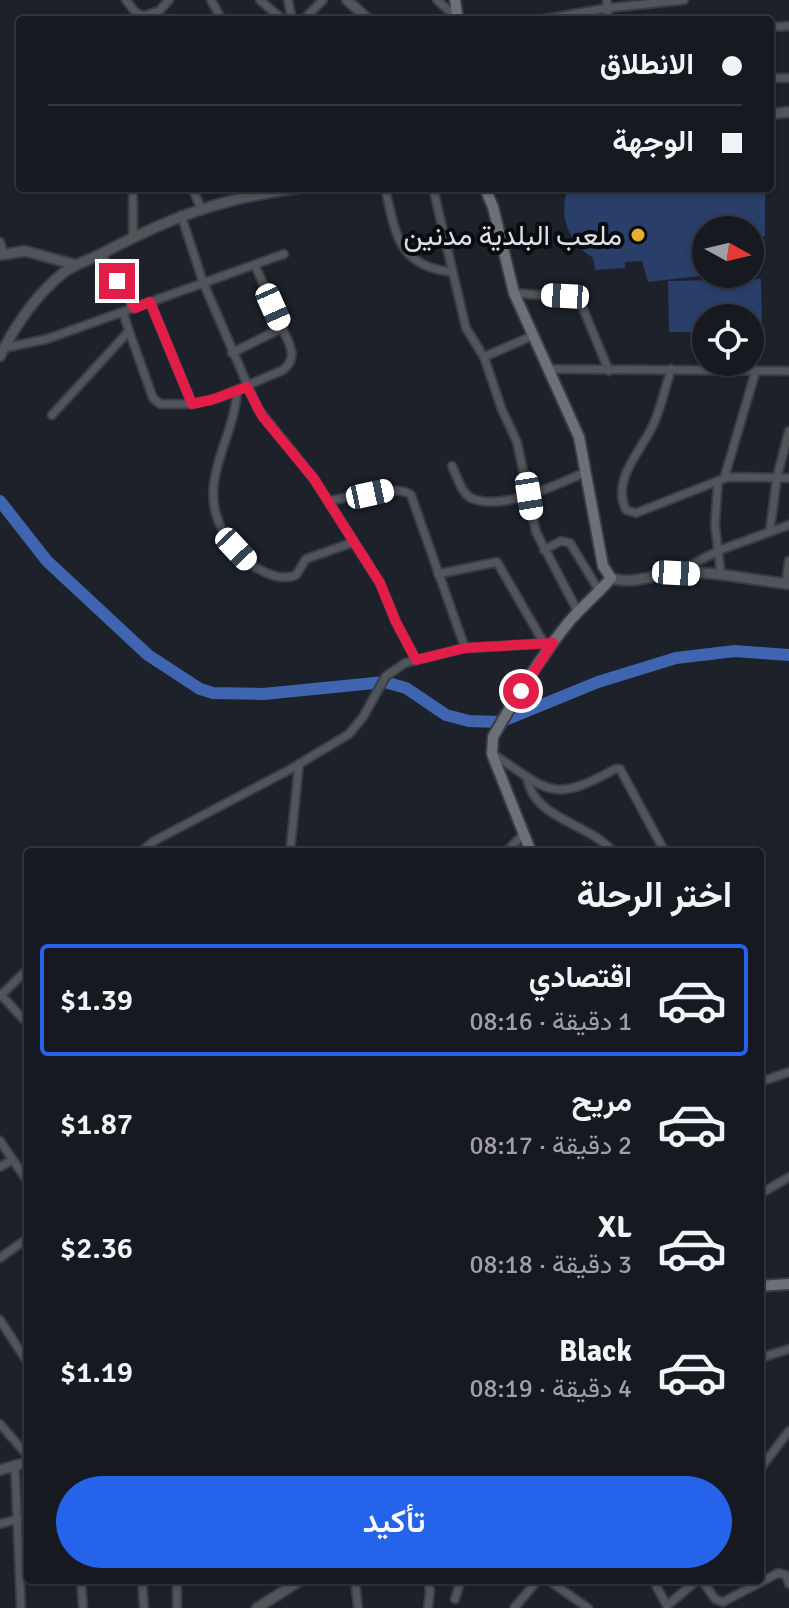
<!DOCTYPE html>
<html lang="ar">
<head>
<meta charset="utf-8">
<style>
	:root { --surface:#161920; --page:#23262d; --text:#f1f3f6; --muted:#9ea0a5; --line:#35383e; --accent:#2563eb }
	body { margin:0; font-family:Signika,Vazirmatn,sans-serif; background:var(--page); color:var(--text); direction:rtl; height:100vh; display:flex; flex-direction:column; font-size:30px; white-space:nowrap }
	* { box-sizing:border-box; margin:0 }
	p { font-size:26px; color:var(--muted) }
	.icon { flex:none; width:44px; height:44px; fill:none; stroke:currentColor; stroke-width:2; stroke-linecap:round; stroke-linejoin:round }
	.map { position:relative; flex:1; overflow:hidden; direction:ltr }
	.panel { position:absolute; left:24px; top:848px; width:740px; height:736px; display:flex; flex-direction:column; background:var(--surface); border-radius:8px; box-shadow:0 2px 6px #0004,0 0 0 2px var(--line); direction:rtl }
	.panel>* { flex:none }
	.guide { position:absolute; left:16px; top:16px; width:758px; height:176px; border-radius:8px; box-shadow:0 2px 6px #0004,0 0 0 2px var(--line); direction:rtl; display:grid; align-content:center; height:176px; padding:0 32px; background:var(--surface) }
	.needle { width:52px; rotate:98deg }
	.controls { position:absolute; left:692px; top:216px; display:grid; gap:16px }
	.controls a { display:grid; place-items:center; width:72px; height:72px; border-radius:50%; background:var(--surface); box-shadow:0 2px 6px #0004,0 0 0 2px var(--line); font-size:40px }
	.end { position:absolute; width:36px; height:36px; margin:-18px; border:10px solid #e11d48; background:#fff; box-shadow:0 0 0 4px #fff }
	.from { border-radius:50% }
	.car { position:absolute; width:24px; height:48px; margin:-24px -12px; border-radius:10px; box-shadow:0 0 6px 2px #0007; background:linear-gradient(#fff 24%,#345 0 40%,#fff 0 76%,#345 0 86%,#fff 0) }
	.guide b { display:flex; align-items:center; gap:28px; height:76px; font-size:30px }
	.guide b+b { border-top:2px solid var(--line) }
	.guide i { width:20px; height:20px; background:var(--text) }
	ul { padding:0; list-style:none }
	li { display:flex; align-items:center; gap:24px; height:112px; margin:0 16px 12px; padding:0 16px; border:4px solid transparent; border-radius:8px }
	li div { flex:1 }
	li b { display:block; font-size:30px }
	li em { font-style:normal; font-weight:600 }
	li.current { border-color:var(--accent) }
	li>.icon { width:72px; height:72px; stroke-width:1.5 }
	h2 { padding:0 32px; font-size:36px; line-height:96px }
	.button { display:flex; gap:16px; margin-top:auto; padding:16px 32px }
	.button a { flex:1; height:92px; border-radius:48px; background:var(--accent); color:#fff; font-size:32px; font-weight:600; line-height:92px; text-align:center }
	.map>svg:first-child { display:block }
	.green { fill:#293e68 }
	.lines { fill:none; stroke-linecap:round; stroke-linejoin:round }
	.river { stroke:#3f65b1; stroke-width:12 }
	.minor-casing { stroke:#383c44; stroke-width:11 }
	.tertiary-casing { stroke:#383c44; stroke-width:13 }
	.secondary-casing { stroke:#383c44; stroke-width:14 }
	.minor { stroke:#515458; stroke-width:7 }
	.tertiary { stroke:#515458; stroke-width:9 }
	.secondary { stroke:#6c7077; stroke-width:10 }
	.route { stroke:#e11d48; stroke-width:10 }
	.poi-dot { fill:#e4ae35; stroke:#090b0f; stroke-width:3 }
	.labels { text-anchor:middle; stroke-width:8; stroke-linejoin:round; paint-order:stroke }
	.poi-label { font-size:28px; fill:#dee1e7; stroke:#090b0f; text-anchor:end }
</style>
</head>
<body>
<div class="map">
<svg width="789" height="1608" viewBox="0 0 789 1608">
	<rect width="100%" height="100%" fill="#1d212a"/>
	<g class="green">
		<path d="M568,188h197v48h-15v-6h-44v24l-6,1v21l-52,6 -6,-21 -17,1v6l-30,2 -2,-12c-25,-16 -35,-42 -25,-70z"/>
		<path d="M761,279l1,51 -12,1v-13h-44v14h-37l-1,-51z"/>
	</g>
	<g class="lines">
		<path class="river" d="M0,501l47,60 101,94 52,34 13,4 50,1 122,-12 21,6 40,27 23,6 31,1 98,-40 78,-24 59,-7 54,4"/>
		<defs>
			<g id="minor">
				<path d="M126,0l10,13 8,3 15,-5 10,-11"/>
				<path d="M211,0l11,20"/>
				<path d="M260,0l23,20"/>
				<path d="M288,0l4,20"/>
				<path d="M437,0l21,19"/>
				<path d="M607,0l1,20"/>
				<path d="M303,20l20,-20"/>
				<path d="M539,20l69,-12 76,-8"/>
				<path d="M770,27l19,-1"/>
				<path d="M770,78h19"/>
				<path d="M133,188v48"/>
				<path d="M192,188l9,20"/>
				<path d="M385,188c11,46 12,78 67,84"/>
				<path d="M433,188l33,140 18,29 18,53 15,32 19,90 42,80"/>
				<path d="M181,215l22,67 55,127 56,70 66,104 16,39 20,38"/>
				<path d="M0,242l4,12"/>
				<path d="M101,254l34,54"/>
				<path d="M255,265l27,63"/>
				<path d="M514,293l62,5 6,8 27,65"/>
				<path d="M150,302l42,102 26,-6 65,-28c16,-13 6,-27 -1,-42l-50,25"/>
				<path d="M129,331l24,67 7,6h32"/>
				<path d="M4,348l43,-9 237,-85"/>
				<path d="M484,357l50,-22"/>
				<path d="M549,369l240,2"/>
				<path d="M671,369c-5,18 -10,37 -17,54 -12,28 -43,55 -28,87l10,3 92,-36 61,1"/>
				<path d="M237,391c-3,51 -43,92 -12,144 7,11 18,25 30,32 11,7 28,14 41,8l10,-16 48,-17"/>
				<path d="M52,415l77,-84 -6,-19"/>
				<path d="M452,466c5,10 9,27 19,32 31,14 87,-14 115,-26"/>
				<path d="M724,479l32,-109"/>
				<path d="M718,481l-3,44 6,50"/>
				<path d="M328,501c19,-3 69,-18 83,-6l54,153"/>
				<path d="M770,530l7,-53 12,-46"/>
				<path d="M544,550l17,-9 9,2 30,49"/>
				<path d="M677,572l43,-22 69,-25"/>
				<path d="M438,574l59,-12 47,81"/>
				<path d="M786,584l3,-23"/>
				<path d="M493,754c56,37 59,50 122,15h5l45,83"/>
				<path d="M527,777c6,43 62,45 86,75"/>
				<path d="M141,852l13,-11 135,-71 60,-36 14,-17 23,-41 19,-13 60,-15 88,-5"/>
				<path d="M290,852l9,-88"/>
				<path d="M506,852l18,-18"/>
				<path d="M1,995l27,29"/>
				<path d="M0,996l28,-27"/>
				<path d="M760,1082l29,-10"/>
				<path d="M0,1141l28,41"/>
				<path d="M0,1167l12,-7"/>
				<path d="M760,1194l29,-17"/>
				<path d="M0,1258l28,-20"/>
				<path d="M0,1320l28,43"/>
				<path d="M760,1358l29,-9"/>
				<path d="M0,1424l28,32"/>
				<path d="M15,1466l6,142"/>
				<path d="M760,1469l29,-38"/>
				<path d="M0,1524l18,-5"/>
				<path d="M81,1580l2,28"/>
				<path d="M142,1580l2,28"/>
				<path d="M355,1580l3,28"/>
				<path d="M548,1580l40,28"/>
				<path d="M653,1580l14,26"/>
				<path d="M702,1580l13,19 8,3 55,-29 8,2 3,9"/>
				<path d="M455,1599l6,-19"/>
				<path d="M667,1606l30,-26"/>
				<path d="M177,1608v-28"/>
				<path d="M428,1608l2,-17 -2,-11"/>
				<path d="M514,1608l24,-28"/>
			</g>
			<g id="tertiary">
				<path d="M347,0l22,20"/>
				<path d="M770,114l19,-2"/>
				<path d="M0,255l25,-4 51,14"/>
				<path d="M0,356c15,-30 37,-62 63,-83 13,-10 30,-14 44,-22 66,-35 117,-53 192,-63"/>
				<path d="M611,578c20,7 43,-3 63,-5 38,-3 77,7 115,11"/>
				<path d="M0,1470l28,-8"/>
				<path d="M257,1608l44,-28"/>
			</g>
			<g id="secondary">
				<path d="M455,0l3,20"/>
				<path d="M485,188l8,19 21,86 65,144 24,129 8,12c-13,16 -29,28 -43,45 -28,35 -53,75 -75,114l-1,17 39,98"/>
				<path d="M760,1286l29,-2"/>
			</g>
		</defs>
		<use href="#minor" class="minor-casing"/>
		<use href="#tertiary" class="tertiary-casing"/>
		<use href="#secondary" class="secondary-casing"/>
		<use href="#minor" class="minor"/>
		<use href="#tertiary" class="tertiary"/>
		<use href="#secondary" class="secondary"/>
	</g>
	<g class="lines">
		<path class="route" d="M117,281l18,27 15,-6 42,102 19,-4 36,-13 15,29 52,63 66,104 16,39 20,38 49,-12 88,-5 -32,48"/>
	</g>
	<circle class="poi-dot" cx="638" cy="235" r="8"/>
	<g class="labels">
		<g class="poi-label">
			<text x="622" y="245">ملعب البلدية مدنين</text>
		</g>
	</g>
</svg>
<div class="controls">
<a><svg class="needle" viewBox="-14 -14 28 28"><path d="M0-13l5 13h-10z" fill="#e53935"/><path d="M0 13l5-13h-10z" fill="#9ea0a5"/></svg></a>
<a><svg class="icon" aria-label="locate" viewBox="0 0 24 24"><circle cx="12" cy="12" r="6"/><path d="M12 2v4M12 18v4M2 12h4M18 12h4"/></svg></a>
</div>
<i class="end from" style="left:521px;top:691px"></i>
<i class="end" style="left:117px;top:281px"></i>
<i class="car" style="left:565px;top:296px;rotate:273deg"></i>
<i class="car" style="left:273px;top:307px;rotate:156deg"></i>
<i class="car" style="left:370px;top:494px;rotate:78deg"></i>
<i class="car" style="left:529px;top:496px;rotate:171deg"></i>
<i class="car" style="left:236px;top:549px;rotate:137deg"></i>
<i class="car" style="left:676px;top:573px;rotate:93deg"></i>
<div class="guide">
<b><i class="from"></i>الانطلاق</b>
<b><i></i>الوجهة</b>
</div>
<section class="panel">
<h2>اختر الرحلة</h2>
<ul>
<li class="current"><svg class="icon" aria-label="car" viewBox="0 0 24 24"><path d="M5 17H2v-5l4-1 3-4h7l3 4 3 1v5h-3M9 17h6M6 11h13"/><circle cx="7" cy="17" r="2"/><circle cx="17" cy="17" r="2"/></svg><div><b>اقتصادي</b><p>1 دقيقة · 08:16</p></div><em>$1.39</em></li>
<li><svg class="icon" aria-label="car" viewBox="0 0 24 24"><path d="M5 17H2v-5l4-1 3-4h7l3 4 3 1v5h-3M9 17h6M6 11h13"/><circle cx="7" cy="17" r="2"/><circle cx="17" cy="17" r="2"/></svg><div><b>مريح</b><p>2 دقيقة · 08:17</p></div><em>$1.87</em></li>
<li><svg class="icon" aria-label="car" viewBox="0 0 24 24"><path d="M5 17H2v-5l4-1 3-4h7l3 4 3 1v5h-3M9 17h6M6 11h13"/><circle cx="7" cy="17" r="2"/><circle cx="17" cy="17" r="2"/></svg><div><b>XL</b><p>3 دقيقة · 08:18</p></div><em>$2.36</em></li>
<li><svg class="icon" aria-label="car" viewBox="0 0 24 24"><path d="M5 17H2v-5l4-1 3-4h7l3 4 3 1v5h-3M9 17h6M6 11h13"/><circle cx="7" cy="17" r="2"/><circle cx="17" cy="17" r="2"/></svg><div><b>Black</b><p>4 دقيقة · 08:19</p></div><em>$1.19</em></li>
</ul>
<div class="button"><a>تأكيد</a></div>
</section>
</div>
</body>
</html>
